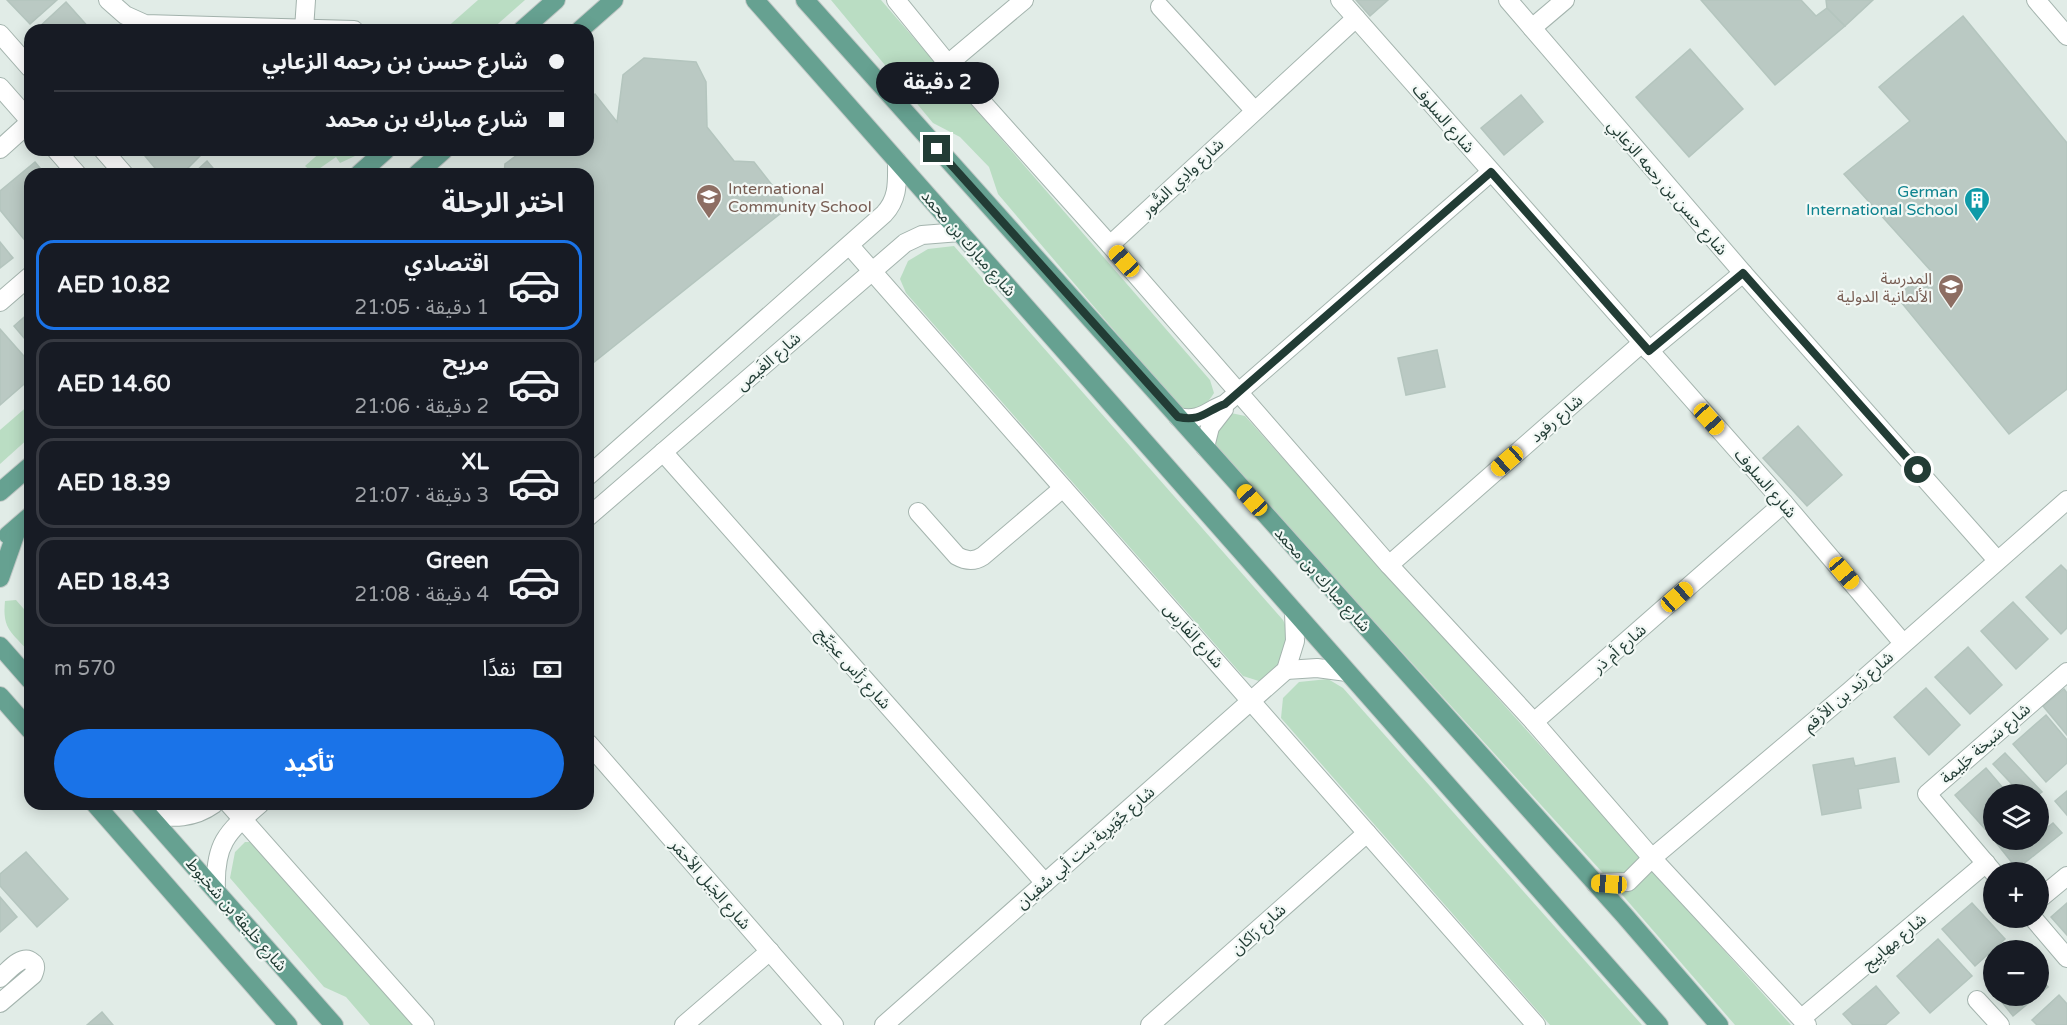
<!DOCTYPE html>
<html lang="ar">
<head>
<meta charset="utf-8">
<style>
	:root { --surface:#171b24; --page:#242831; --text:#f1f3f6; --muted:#9ea1a6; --line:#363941; --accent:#1a73e8 }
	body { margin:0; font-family:"Varela Round","Noto Sans Arabic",sans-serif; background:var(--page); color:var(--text); direction:rtl; height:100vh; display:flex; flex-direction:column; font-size:22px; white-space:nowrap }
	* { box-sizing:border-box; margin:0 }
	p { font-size:20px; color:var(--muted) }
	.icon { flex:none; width:33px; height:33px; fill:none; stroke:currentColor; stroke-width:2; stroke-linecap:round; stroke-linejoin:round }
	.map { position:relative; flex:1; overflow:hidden; direction:ltr }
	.side { position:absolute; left:24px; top:168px; width:570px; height:642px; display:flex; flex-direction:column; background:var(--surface); border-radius:18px; box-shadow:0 3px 15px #0003; direction:rtl }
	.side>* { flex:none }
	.hud { position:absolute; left:24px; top:24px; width:570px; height:132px; border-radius:18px; box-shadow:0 3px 15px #0003; direction:rtl; display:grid; align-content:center; height:132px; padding:0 30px; background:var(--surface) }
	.fabs { position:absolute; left:1983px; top:784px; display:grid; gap:12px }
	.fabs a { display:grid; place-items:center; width:66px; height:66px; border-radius:50%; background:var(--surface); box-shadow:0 3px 15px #0003; font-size:30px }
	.end { position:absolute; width:27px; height:27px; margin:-14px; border:8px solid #223c35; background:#fff; box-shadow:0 0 0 3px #fff }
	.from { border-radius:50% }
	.bubble { position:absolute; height:42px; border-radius:21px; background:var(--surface); box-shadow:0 3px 15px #0003; font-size:20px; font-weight:700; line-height:42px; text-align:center; direction:rtl }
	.car { position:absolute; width:18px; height:36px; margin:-18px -9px; border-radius:8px; box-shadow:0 0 4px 2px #0007; background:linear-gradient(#f5c518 24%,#345 0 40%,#f5c518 0 76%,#345 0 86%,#f5c518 0) }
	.hud b { display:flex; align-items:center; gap:21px; height:57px; font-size:22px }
	.hud b+b { border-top:2px solid var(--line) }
	.hud i { width:15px; height:15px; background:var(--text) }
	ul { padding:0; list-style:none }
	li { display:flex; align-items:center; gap:18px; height:90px; margin:0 12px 9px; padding:0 18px; border:3px solid var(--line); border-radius:18px }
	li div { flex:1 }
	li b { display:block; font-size:22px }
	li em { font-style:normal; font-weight:700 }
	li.on { border-color:var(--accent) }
	li>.icon { width:54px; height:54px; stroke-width:1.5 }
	h2 { padding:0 30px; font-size:27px; line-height:72px }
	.pay { display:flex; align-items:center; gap:15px; height:66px; padding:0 30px; font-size:22px }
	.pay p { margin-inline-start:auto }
	.cta { display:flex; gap:12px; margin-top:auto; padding:12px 30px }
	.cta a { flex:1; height:69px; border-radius:36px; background:var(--accent); color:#fff; font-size:24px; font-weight:700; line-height:69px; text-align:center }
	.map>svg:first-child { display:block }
	.green { fill:#baddc3 }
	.building { fill:#bac9c3; stroke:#b4c5be; stroke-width:1.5 }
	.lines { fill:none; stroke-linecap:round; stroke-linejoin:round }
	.minor-casing { stroke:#a4b4ae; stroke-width:20 }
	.major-casing { stroke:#c1c8c6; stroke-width:20 }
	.minor { stroke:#fff; stroke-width:18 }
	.major { stroke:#66a191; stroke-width:18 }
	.route { stroke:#223c35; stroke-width:8 }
	.labels { text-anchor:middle; stroke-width:4.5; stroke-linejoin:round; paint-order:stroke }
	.street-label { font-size:16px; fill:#223c35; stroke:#f2f8f5 }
	.education-label { font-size:16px; fill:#785e54; stroke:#f2f8f5; text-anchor:start }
	.culture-label { font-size:16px; fill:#0d838f; stroke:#f2f8f5; text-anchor:end }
</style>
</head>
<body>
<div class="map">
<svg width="2067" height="1025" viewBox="0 0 2067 1025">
	<rect width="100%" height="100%" fill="#e1ece7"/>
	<g class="green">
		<path d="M478,0h47l-34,30h-47z"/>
		<path d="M831,0h50l329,380 4,13c-8,13 -16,19 -32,17l-184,-216 -9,-27 -29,-30 -27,-14z"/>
		<path d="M323,150h45l-28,13 -4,-6 -23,16 -8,-7z"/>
		<path d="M954,246l329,374 10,22 -14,26 -17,14 -19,-6 -337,-383 -6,-14 8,-18 20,-12z"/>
		<path d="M30,404v33l-30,27v-34z"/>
		<path d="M1231,413l14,3 546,609h-56l-123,-142 -400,-440 6,-22z"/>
		<path d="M16,600l14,16v37c-18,-21 -28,-23 -25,-52z"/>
		<path d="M1328,679l15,9 299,337h-92l-269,-307 2,-20 16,-16z"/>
		<path d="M245,842h8l165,183h-48l-24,-28 -22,-10 -94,-109 5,-26z"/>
	</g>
	<g class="building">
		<path d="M7,0h50l-27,24z"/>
		<path d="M1356,0h32l-18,16z"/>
		<path d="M1701,0h100l15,16 11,-8 18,18 -70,59z"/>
		<path d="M1826,0h47l-28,26 -18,-18z"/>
		<path d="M66,2l25,28h-55z"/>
		<path d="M1963,16l104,127v246l-58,45 -113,-138 35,-25 -87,-97 66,-53 -31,-34z"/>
		<path d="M1690,49l53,60 -54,48 -53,-60z"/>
		<path d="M644,58l52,4 10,20 1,45 27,34 20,1 29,37 -2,14 -193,154v-193h-84l1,-10 19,-14h64v-50l7,-6 22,28 6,-47z"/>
		<path d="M1521,95l22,27 -39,33 -23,-27z"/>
		<path d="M140,150h57l4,5 -19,19h-12l-4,-4 -6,4z"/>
		<path d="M207,161l11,13h-25z"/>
		<path d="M35,162l10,12h-15v66l-3,3 -27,-33v-19z"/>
		<path d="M0,242l13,16 -13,10z"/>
		<path d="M30,312v33l-16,-19z"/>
		<path d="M0,329l30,34v16l-30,26z"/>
		<path d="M1437,350l8,37 -39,8 -8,-37z"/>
		<path d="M1798,426l44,49 -35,31 -44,-48z"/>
		<path d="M2061,565l6,6v57l-6,6 -35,-37z"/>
		<path d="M2013,602l35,37 -32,30 -35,-38z"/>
		<path d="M1968,647l34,38 -32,29 -35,-37z"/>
		<path d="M1926,688l34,37 -31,30 -35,-38z"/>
		<path d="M2064,689l3,4v42l-24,-29z"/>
		<path d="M2046,715l21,25v23l-21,19 -33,-38z"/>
		<path d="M2005,753l37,39 -4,3h-16l-29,-31z"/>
		<path d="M1853,758l2,8 40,-8 4,24 -41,7 3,19 -39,7 -9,-50z"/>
		<path d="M1986,768l23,27h-15v27l-9,7 -30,-34z"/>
		<path d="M2067,791v24l-12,-14z"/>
		<path d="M2053,823l9,10 -45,36 -23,-29h44v-9l2,2z"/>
		<path d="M26,852l42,47 -31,28 -37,-41v-12z"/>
		<path d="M0,897l17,20 -17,15z"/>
		<path d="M1972,903l33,36 -30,27 -33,-37z"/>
		<path d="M2067,903v32l-16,-18z"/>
		<path d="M1938,939l34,37 -42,37 -33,-37z"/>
		<path d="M2038,975l10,12 -10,8z"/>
		<path d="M1876,986l23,27 -14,12h-32l-10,-11z"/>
		<path d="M2059,995l8,9v21h-30l-5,-5z"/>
		<path d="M1997,996h40l-24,20z"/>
		<path d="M102,1012l11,13h-26z"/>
	</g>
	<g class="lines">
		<defs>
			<g id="minor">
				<path d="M108,0l17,15 20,9 209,6"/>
				<path d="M896,0l52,64 162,181 279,320 145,157 118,136 155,167"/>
				<path d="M1340,0l444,503 119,140"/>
				<path d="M1508,0l235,273 254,287"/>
				<path d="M2036,0l31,36"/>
				<path d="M1160,7l94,103"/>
				<path d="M1532,28l33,-28"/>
				<path d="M304,29l2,-29"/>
				<path d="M0,34l30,34"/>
				<path d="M948,64l76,-64"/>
				<path d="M0,87l30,34"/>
				<path d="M0,149l30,-27"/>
				<path d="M56,150l21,24"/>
				<path d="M103,150l21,24"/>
				<path d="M1110,245l246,-227"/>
				<path d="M850,246l686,779"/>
				<path d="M0,302l30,-26"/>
				<path d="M1649,351l94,-78"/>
				<path d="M1178,417c23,5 28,-6 47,-13l266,-232"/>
				<path d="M1205,447l5,-20 14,-18"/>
				<path d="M663,452l382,431"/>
				<path d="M588,476l296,-262c15,-16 13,-33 13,-53"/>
				<path d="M918,512l39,44c9,5 17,6 26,0l80,-68"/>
				<path d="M588,517l317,-274 17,-8 38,-3"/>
				<path d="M1389,565l253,-222"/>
				<path d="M1286,670l31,-2 30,4"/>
				<path d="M1534,722l250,-219"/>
				<path d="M588,743l246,282"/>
				<path d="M229,804l196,221"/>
				<path d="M149,815c25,3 44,4 65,-11"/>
				<path d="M1994,873l-67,-79 140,-122"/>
				<path d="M1595,883l33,-1 24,-24 198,-167 217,-191"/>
				<path d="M216,891c-2,-47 10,-58 44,-87"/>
				<path d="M2038,900l29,-24"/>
				<path d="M2033,918l34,40"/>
				<path d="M0,978c7,-6 22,-25 32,-16 5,3 3,8 1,13l-33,28"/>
				<path d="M1977,1000l23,25"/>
				<path d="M1802,1018l184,-155"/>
				<path d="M684,1025l86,-74"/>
				<path d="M884,1025l402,-355 9,-29 -1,-29"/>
				<path d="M1150,1025l217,-192"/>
			</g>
			<g id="major">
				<path d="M755,0l904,1025"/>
				<path d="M805,0l819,915 95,110"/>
				<path d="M522,30l34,-30"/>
				<path d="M580,30l34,-30"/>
				<path d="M359,174l27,-24"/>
				<path d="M417,174l27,-24"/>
				<path d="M0,492l30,-26"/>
				<path d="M8,535l22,-19"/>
				<path d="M0,578l18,-51"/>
				<path d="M0,646l30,34"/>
				<path d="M0,696l30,34"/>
				<path d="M95,804l193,221"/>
				<path d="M139,804l195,221"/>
			</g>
		</defs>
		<use href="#minor" class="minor-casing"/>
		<use href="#major" class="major-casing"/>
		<use href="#minor" class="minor"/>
		<use href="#major" class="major"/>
	</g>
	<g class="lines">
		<path class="route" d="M937,149l241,268c23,5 28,-6 47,-13l266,-232 158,179 94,-78 175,197"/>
	</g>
	<defs>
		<symbol id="school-pin" viewBox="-11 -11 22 30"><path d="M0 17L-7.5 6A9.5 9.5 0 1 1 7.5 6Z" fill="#8d6e63" stroke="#f2f8f5"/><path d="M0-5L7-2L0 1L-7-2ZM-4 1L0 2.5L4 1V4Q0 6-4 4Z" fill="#fff"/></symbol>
		<symbol id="building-pin" viewBox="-11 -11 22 30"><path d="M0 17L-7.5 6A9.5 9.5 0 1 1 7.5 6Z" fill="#0f9aa8" stroke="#f2f8f5"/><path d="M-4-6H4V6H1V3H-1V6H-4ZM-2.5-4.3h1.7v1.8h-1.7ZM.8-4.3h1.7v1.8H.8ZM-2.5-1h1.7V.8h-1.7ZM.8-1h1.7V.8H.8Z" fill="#fff"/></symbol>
	</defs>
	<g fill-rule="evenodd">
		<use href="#school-pin" x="694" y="182" width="30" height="40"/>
		<use href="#building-pin" x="1962" y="185" width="30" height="40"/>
		<use href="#school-pin" x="1936" y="272" width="30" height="40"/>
	</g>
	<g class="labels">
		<g class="street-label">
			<text transform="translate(1444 118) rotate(49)" y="6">شارع السلوف</text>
			<text transform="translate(1182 177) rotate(-43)" y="6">شارع وادِي السُّور</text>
			<text transform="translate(1668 187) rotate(49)" y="6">شارع حسن بن رحمه الزعابي</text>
			<text transform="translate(969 243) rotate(49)" y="6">شارع مبارك بن محمد</text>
			<text transform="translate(768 361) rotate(-41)" y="6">شارع الغَيص</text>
			<text transform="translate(1556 418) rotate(-41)" y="6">شارع رفود</text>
			<text transform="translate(1766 483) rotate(49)" y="6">شارع السلوف</text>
			<text transform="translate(1323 579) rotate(48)" y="6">شارع مبارك بن محمد</text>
			<text transform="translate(1194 635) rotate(48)" y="6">شارع الفَارِس</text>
			<text transform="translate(1619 648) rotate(-41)" y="6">شارع أم ذر</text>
			<text transform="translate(854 668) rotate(48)" y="6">شارع رَأس عجَيِّج</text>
			<text transform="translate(1848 691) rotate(-41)" y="6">شارع زَيد بن الأرقم</text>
			<text transform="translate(1985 743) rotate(-41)" y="6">شارع سَبخة حَلِيمة</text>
			<text transform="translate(1085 847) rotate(-41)" y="6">شارع جُوَيرِية بنت أبي سُفيان</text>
			<text transform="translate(711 884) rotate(49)" y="6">شارع الجَبل الأحمَر</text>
			<text transform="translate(237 914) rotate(49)" y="6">شارع خليفة بن شخبوط</text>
			<text transform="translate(1258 929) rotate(-42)" y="6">شارع رَاكان</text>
			<text transform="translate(1894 941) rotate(-40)" y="6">شارع مِهابِيج</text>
		</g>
		<g class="education-label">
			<text x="728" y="194">International<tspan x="728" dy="18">Community School</tspan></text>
			<text x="1932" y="284" text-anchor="end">المدرسة<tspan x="1932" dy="18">الألمانية الدولية</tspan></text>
		</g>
		<g class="culture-label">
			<text x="1958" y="197">German<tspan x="1958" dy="18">International School</tspan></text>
		</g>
	</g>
</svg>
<div class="fabs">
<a><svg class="icon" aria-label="layers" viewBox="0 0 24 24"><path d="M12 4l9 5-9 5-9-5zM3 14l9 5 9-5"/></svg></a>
<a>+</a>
<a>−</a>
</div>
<i class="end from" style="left:1918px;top:470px"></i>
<i class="end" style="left:937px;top:149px"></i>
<div class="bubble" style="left:876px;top:62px;width:123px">2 دقيقة</div>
<i class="car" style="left:1124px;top:261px;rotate:318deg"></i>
<i class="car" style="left:1709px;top:419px;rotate:138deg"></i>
<i class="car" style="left:1507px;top:461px;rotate:229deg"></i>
<i class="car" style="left:1252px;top:500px;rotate:318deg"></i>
<i class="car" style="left:1844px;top:573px;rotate:140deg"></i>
<i class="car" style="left:1677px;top:597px;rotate:49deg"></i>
<i class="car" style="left:1609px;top:884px;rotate:274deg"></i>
<div class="hud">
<b><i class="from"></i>شارع حسن بن رحمه الزعابي</b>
<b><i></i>شارع مبارك بن محمد</b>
</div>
<section class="side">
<h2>اختر الرحلة</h2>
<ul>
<li class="on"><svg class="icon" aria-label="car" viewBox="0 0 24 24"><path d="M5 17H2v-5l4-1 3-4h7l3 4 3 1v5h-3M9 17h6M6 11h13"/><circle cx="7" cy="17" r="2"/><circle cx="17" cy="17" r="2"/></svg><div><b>اقتصادي</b><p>1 دقيقة · 21:05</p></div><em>AED 10.82</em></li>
<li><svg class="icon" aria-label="car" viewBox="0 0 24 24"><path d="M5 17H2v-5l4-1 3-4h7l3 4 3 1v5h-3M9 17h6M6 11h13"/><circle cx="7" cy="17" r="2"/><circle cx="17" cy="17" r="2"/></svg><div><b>مريح</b><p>2 دقيقة · 21:06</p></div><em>AED 14.60</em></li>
<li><svg class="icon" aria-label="car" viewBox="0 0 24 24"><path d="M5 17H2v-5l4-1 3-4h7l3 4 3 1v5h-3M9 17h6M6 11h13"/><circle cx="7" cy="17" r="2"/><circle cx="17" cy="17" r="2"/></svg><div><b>XL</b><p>3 دقيقة · 21:07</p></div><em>AED 18.39</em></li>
<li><svg class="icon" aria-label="car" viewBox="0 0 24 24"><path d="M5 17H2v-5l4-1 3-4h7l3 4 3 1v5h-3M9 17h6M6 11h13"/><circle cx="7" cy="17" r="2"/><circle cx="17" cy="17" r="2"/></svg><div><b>Green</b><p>4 دقيقة · 21:08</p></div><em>AED 18.43</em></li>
</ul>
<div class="pay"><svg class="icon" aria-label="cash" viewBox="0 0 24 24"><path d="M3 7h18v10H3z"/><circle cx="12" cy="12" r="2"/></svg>نقدًا<p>570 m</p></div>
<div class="cta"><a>تأكيد</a></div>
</section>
</div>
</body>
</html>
